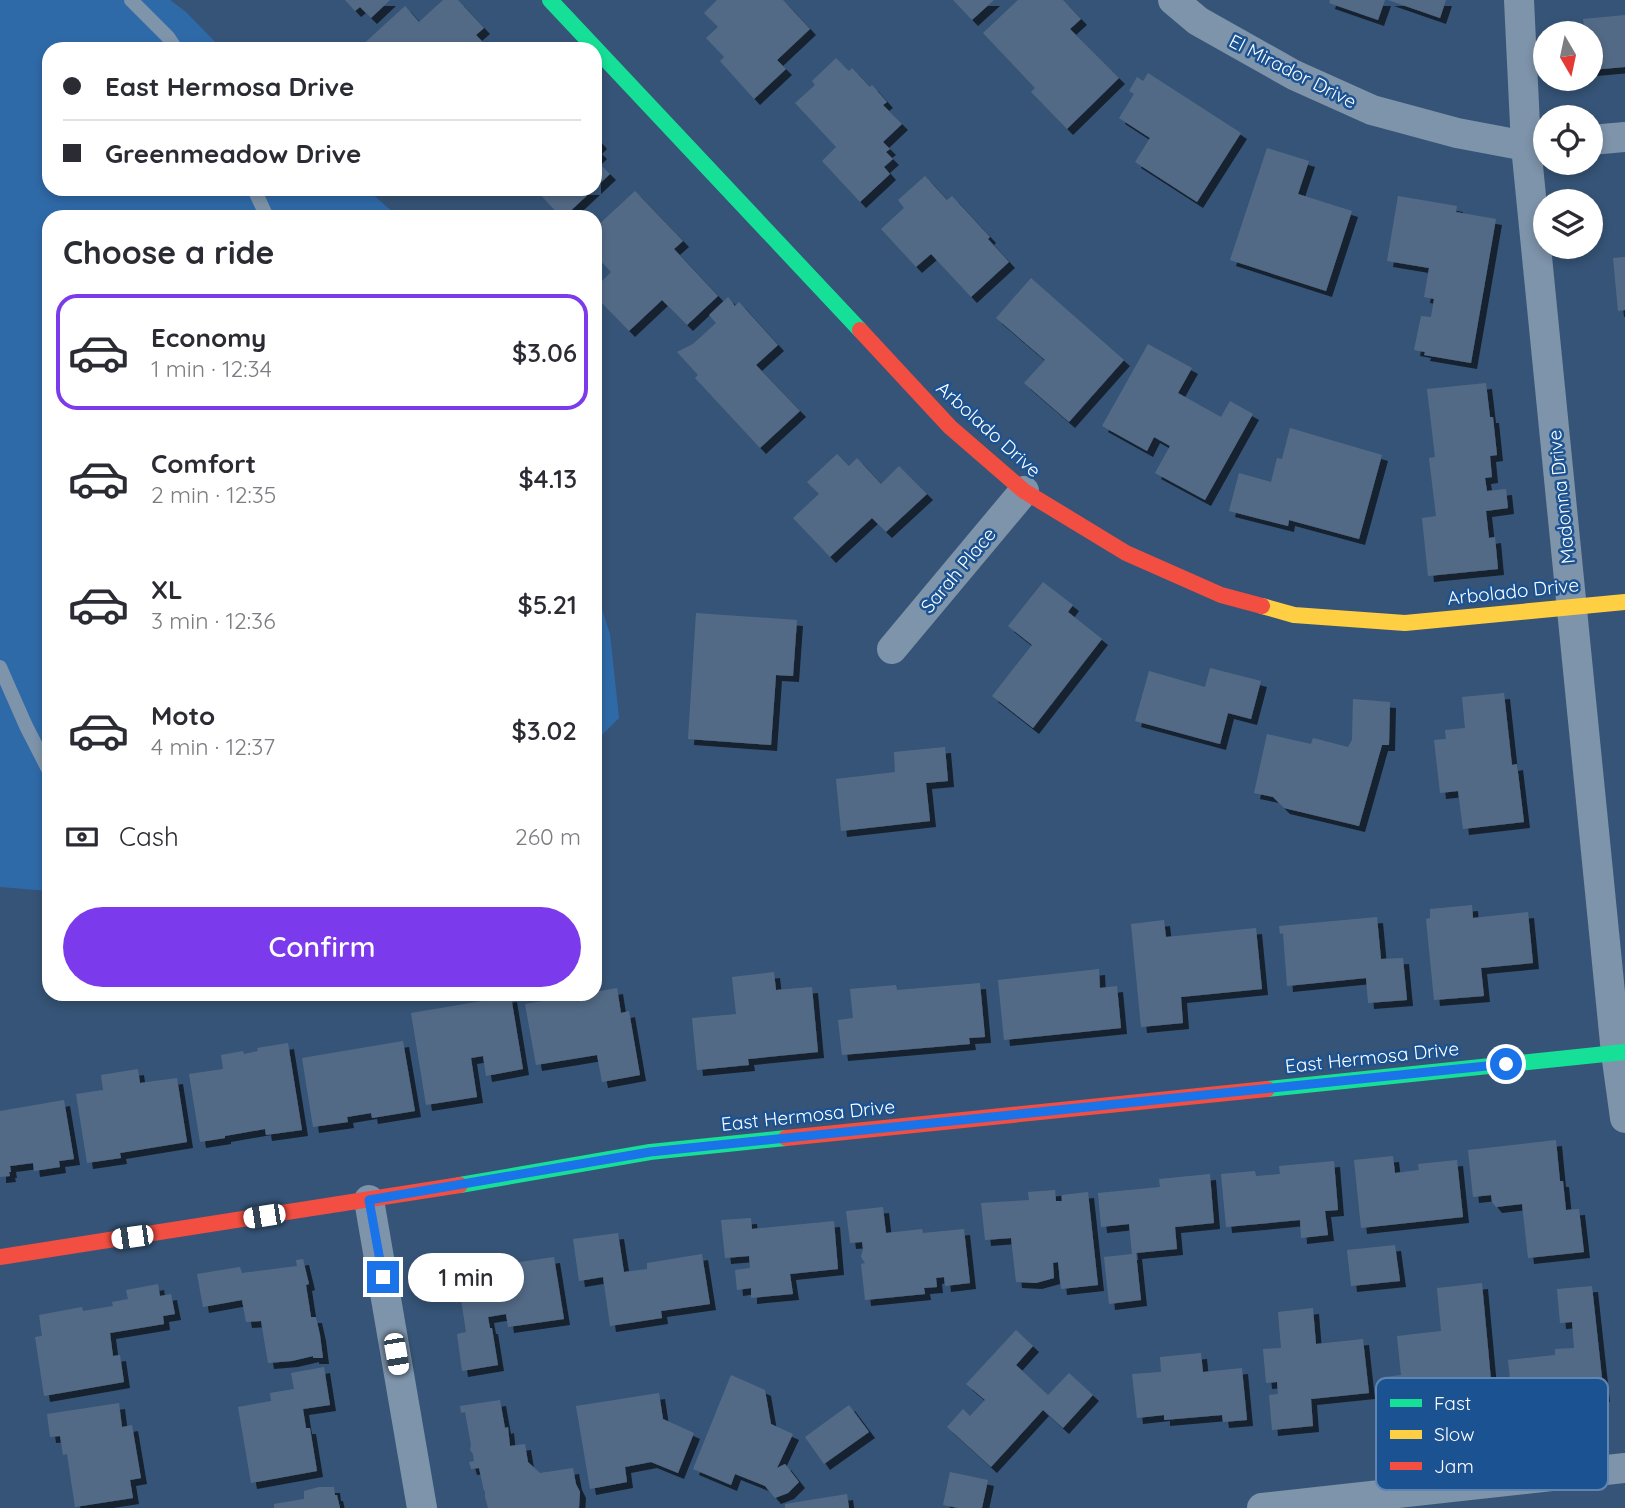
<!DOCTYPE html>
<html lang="en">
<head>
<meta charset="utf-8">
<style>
	:root { --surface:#fff; --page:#f7f7f7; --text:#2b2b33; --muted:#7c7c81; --line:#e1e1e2; --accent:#7c3aed }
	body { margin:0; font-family:Quicksand,sans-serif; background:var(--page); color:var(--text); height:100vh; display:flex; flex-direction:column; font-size:26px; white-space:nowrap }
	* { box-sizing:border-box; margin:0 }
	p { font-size:23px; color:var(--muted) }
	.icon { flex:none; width:38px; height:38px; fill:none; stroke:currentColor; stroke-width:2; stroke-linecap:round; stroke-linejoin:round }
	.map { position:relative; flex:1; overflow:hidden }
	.sheet { position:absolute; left:42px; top:210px; width:560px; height:791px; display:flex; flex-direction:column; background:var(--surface); border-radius:21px; box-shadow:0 4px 10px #0003 }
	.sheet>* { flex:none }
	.guide { position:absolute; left:42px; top:42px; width:560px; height:154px; border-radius:21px; box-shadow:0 4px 10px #0003; display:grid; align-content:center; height:154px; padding:0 21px; background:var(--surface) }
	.needle { width:46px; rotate:171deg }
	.fabs { position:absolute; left:1533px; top:21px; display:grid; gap:14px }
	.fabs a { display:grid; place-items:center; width:70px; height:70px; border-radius:50%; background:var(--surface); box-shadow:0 4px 10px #0003; font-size:35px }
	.end { position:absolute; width:32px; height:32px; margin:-16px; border:9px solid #1a73e8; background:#fff; box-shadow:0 0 0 4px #fff }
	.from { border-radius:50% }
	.bubble { position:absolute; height:49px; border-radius:24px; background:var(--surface); box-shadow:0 4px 10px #0003; font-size:23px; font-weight:600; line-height:49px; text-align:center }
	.car { position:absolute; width:21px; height:42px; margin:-21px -10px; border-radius:9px; box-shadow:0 0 5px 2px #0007; background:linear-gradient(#fff 24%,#345 0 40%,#fff 0 76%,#345 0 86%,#fff 0) }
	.guide b { display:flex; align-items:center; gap:24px; height:66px; font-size:26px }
	.guide b+b { border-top:2px solid var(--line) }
	.guide i { width:18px; height:18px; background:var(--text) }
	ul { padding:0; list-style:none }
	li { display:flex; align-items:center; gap:21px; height:116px; margin:0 14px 10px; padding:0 7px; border:4px solid transparent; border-radius:21px }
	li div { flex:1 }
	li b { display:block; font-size:26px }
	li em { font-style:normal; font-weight:600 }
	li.on { border-color:var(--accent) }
	li>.icon { width:63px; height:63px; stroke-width:1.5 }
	h2 { padding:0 21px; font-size:32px; line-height:84px }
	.pay { display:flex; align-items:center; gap:18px; height:77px; padding:0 21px; font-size:26px }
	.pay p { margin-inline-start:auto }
	.cta { display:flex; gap:14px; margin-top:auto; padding:14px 21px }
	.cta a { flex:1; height:80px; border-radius:42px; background:var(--accent); color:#fff; font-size:28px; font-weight:600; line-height:80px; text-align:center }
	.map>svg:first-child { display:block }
	.green { fill:#2f6aa8 }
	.building { fill:#536b86; filter:url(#shadow) }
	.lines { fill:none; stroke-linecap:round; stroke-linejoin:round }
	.lane { stroke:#7e94aa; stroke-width:14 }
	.street { stroke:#7e94aa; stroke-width:30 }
	.fast { stroke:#16e098; stroke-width:16 }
	.slow { stroke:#ffcf43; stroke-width:16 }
	.jam { stroke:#f24e42; stroke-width:16 }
	.route { stroke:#1a73e8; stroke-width:9 }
	.labels { text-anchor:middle; stroke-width:5; stroke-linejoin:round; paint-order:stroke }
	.street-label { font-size:19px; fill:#fff; stroke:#1b5292 }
	.key { fill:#1b5292; stroke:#5f86b3; stroke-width:2 }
	.key-label { font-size:19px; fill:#fff }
</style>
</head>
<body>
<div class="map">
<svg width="1625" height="1508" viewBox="0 0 1625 1508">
	<defs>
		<filter id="shadow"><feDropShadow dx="6" dy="6" stdDeviation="0" flood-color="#0009"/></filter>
	</defs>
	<rect width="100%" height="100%" fill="#365477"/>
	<g class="green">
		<path d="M0,0h170l16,12 36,37h-173v140h318l31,28h-349v674l-49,-4z"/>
		<path d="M595,588l15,46 9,84 -24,24z"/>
	</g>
	<g class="building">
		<path d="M345,0h45l-19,18 -11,-11 -5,4z"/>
		<path d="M443,0h15l26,28 -8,7 11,11 -3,3h-126l47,-43 14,16z"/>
		<path d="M717,0h66l27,29 -33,31 9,9 -32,30 -34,-38 4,-4 -18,-19 12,-11 -14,-14z"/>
		<path d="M953,0h41l-22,20z"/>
		<path d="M1018,0h45l18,19 -11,10 49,49 -52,51 -36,-37 4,-4 -52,-55z"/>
		<path d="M1330,0h55l-7,20 -49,-17z"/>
		<path d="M1388,0h58l-6,18z"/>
		<path d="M1625,15v52l-34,3v-37h-6l-2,-14z"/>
		<path d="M836,58l13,13 3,-3 18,19 2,-2 15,17 -4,3 19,19 -19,18 7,7 -4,3 7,7 -9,8 6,7 -30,28 -38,-41 14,-14 -41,-44 20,-18 -3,-4z"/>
		<path d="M1148,73l93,60 -44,69 -62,-40 15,-24 -31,-20 15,-24 -5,-3 8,-14 6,4z"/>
		<path d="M595,136l6,7 -5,5 5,5 -6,6 15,15 -15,14z"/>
		<path d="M1267,148l42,13 -11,33 54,17 -26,80 -96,-31z"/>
		<path d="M925,176l22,24 5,-4 38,41 -2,2 21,23 -38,35 -40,-43 -15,13 -35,-38 23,-21 -6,-8z"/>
		<path d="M535,189h59l-30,28h-3z"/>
		<path d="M635,191l48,50 -9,8 44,47 -31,29 -25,-25 -33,31 -34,-35v-8l16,-16 -16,-17v-27z"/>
		<path d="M1398,196l59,10 -1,6 40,7 -25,144 -47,-8 1,-3 -11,-2 7,-34 10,1 3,-18 -10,-2 5,-29 -42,-7z"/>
		<path d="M1625,257v53l-7,1 -5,-53z"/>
		<path d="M1031,278l93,82 -55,62 -45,-39 21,-23 -49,-42z"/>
		<path d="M728,297l7,9 4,-4 39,43 -22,20 44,46 -40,37 -65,-70 3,-3 -21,-23 16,-8 23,-21 -7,-8z"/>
		<path d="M1148,344l44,24 -14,25 43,24 9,-16 23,13 -48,86 -50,-27 15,-27 -16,-9 -7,14 -45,-25z"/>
		<path d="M1486,383l4,34h3l4,38 -7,1 2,21 -7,1 2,13 19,-2 2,19 -22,3 3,27 6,-1 3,32 -70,7 -6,-58 14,-2 -7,-58 6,-1 -8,-68z"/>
		<path d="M1290,428l92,27 -23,84 -70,-19 -1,6 -59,-15 10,-38 32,9 6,-24 5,1z"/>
		<path d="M837,454l12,12 8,-8 24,26 18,-18 28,28 -41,38 -14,-14 -42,39 -37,-39 26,-24 -12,-12z"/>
		<path d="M1043,582l30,23 -5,7 34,27 -69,89 -41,-32 40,-51 -24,-19z"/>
		<path d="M696,613l101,7 -4,56 -17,-1 -5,70 -83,-6z"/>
		<path d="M1210,668l51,13 -10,38 -23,-6 -8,31 -85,-23 14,-50 56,16z"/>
		<path d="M1504,693l8,72 5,-1 7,58 -61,7 -5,-38 -18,2 -6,-53 12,-1 -1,-9 20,-2 -3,-31z"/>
		<path d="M1353,699l37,3 -1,43h-7l-23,81 -75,-18 -11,-11 -19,-4 13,-59 44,10 2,-6 35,9 4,-7z"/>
		<path d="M945,747l3,34 -22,2 4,38 -89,10 -5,-52 59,-7 -1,-20z"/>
		<path d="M1472,905l1,13 55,-6 5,51 -52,5 3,28 -50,4 -8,-81 4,-1v-9z"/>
		<path d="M1377,917l4,42 22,-1 4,42 -39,3 -2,-25 -79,8 -4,-53 -3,1 -1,-8z"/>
		<path d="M1164,920l2,17 90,-9 6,61 -81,8 2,26 -42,4 -10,-103z"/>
		<path d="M1099,969l1,19 17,-2 4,42 -117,12 -6,-60z"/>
		<path d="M774,972l2,18 36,-3 6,65 -70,7 1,6 -52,5 -5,-52 44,-4 -4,-37z"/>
		<path d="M980,983l5,54 -16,1 1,6 -128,11 -4,-35 15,-2 -3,-29 46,-4 1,5z"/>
		<path d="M617,988l4,25 8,-2 11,64 -38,7 -5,-27 -61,10 -11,-61 58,-10h12v-2z"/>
		<path d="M511,996l12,73 -37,7 -3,-20 -12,2 6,39 -51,8 -15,-92z"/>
		<path d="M403,1041l12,70 -43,7 -1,-5 -24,4 1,5 -35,5 -11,-69z"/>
		<path d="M288,1043l14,87 -36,5 -1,-6 -40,7v2l-25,4 -11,-68 34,-5 -2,-14 22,-4 1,3 14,-3 -1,-3z"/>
		<path d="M138,1069l2,14 37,-5 10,64 -67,11 1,5 -34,5 -11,-69 27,-4 -2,-15z"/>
		<path d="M64,1100l10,59 -15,2 1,6 -26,4 -1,-8 -23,3 1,6h-2l1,4 -10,1v-66z"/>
		<path d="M1556,1140l4,41h3l3,29 13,-1 5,43 -56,6 -6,-54 -26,3 -4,-5 -1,-7 -18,2 -5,-47z"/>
		<path d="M1393,1156l2,17 24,-3 -1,-6 39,-4 6,57 -102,11 -7,-68z"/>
		<path d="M1334,1161l4,49 -13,1 3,24 -27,3 -1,-18 -74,7 -5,-53 34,-3 1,5 24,-2 -1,-8z"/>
		<path d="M1210,1174l4,49 -39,4 2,22 -41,4 5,47 -32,4 -5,-47 28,-3 -3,-30 -28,3 -3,-34 62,-6 -1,-8z"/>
		<path d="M1055,1190l1,11h6v-6l26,-3 10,93 -37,4 -3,-27 -5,1 1,15 -18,5 -20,-1 -5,-44 -26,2 -4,-37 48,-3 -1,-8z"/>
		<path d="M883,1207l3,26 36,-4 1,4 41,-4 6,54 -25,3 -1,-9 -8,1 1,9 -13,1 1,6 -60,6 -4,-36 4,-1 -4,-6 2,-8 -1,-7 -12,1 -4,-32z"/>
		<path d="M751,1218l1,11 82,-8 4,48 -48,5 3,20 -42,4v-10l-14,2 -2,-20 15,-2 -1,-12 -24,2 -4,-38z"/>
		<path d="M618,1233l6,39 23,-3v-6l55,-9 8,50 -49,7 1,7 -52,8 -7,-49 -24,4 -6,-42z"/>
		<path d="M1395,1245l5,36 -49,5 -4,-36z"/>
		<path d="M491,1254l2,12 61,-9 10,62 -56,8 -2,-13 -18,3 2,11h2l6,37 -36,6 -5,-37 9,-2 -11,-73z"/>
		<path d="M303,1259l6,25 -3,1 5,32h5l4,18 3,23h-10v-2l-21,5 -24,2 -7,-42 -15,1 -4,-22 -39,7 -6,-33 43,-7 2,6 55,-7 -1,-6z"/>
		<path d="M1482,1283l9,97 -57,6 2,28 -48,5 -4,-42 17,-2 -4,-39 44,-5 -4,-43z"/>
		<path d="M158,1284l2,12 11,-2 4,20 -12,2 1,8 -54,9 3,23 7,-1 4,27 -80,14 -9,-59 7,-1 -3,-21 43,-8 1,4 30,-5 -1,-4 16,-3 -2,-9z"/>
		<path d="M1592,1286l12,110 -91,10 -5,-46 47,-5v-6l19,-1 -2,-26 -12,1 -3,-34z"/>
		<path d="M1313,1308l3,36 47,-5 6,54 -58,6 2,27 -41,4 -3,-35 9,-1 -1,-12 -11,1 -3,-34 18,-1 -3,-36z"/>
		<path d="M1016,1330l17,16 -17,19 32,30 21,-22 24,22 -30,33 -20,-18 -52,57 -44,-40 16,-18 7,7 15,-16 -19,-16z"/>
		<path d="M1201,1353l2,19 39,-4 5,52 -24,2 -1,-7 -58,5v-5l-27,3 -5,-44 29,-2 -1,-15z"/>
		<path d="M324,1367l6,38 -27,4 3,19h4l7,43 -66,12 -13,-76 33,-6 -1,-8 24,-4 -3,-16z"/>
		<path d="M731,1375l34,15 6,34 22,10 -16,34 8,-4 14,18 -11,11 -13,5 -10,-12 -30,-12 -4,11 -38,-16z"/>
		<path d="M659,1393l4,26 31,14 -16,40 -27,-11 -26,5 2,15 -37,7 -14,-83z"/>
		<path d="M500,1400l5,28 3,-1 2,19 15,-2 3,18 12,11 33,-5 3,16 4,8 -1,16h-91l-3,-11v-6h-1l-5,-23 -8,1 -2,-7 5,-1 -1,-7 -3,-4 1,-5 -6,-33 -4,1 -1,-7z"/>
		<path d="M119,1403l3,24 10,-2 9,53 -11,2 3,18 -58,9 -8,-53 -4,1 -3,-19 -10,1 -3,-23z"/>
		<path d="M849,1405l20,27 -45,32 -19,-27z"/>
		<path d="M950,1472l38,8 -6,28h-24l-15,-3z"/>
		<path d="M319,1487h15l1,8h2l3,13h-66v-4l30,-5v-8z"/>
		<path d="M847,1494l2,14h-64v-4z"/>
	</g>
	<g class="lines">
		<g class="lane">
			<path d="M131,0l37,37 8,12"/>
			<path d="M254,189l13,28"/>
			<path d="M0,667l26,59 23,45"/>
		</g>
		<g class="street">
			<path d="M1173,0l25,21 96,54 78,35 85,23 69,13 19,-2"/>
			<path d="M1519,0l7,146 90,907 9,65"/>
			<path d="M1591,140l34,-3"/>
			<path d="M892,649l132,-158"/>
			<path d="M369,1200l53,308"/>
			<path d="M1262,1508l363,-40"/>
		</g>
		<g class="fast">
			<path d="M550,0l310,330"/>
			<path d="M1267,1089l358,-37"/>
			<path d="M460,1185l190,-33 136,-14"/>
		</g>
		<path class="slow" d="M1262,606l32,9 111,8 220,-21"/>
		<g class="jam">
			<path d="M860,330l90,97 74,64 102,62 95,42 41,11"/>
			<path d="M786,1138l481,-49"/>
			<path d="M0,1257l460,-72"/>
		</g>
	</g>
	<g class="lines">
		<path class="route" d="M383,1277l-14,-77 281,-48 856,-88"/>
	</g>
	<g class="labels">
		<g class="street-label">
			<text transform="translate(1293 71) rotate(27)" y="7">El Mirador Drive</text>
			<text transform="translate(989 429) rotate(42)" y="7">Arbolado Drive</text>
			<text transform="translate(1561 497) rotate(-96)" y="7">Madonna Drive</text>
			<text transform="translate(958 570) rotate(-50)" y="7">Sarah Place</text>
			<text transform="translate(1513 591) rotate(-6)" y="7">Arbolado Drive</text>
			<text transform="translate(1372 1057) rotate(-6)" y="7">East Hermosa Drive</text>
			<text transform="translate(808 1115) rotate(-6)" y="7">East Hermosa Drive</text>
		</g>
	</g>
	<rect x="1376" y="1378" width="232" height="112" rx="10" class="key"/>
	<rect x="1390" y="1399" width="32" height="8" fill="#16e098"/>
	<rect x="1390" y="1430" width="32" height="9" fill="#ffcf43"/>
	<rect x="1390" y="1462" width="32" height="8" fill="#f24e42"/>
	<g class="key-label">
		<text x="1434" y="1410">Fast</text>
		<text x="1434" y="1441">Slow</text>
		<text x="1434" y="1473">Jam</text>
	</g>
</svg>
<div class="fabs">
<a><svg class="needle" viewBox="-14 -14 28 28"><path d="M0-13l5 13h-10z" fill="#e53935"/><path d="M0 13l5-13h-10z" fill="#7c7c81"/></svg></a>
<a><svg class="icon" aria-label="locate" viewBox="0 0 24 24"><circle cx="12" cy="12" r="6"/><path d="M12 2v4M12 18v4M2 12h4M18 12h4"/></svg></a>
<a><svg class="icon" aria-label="layers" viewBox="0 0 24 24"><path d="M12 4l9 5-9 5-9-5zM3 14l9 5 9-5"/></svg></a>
</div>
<i class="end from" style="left:1506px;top:1064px"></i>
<i class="end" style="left:383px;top:1277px"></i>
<div class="bubble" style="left:408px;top:1253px;width:116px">1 min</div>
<i class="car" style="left:264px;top:1216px;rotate:261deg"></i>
<i class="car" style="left:132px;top:1237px;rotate:262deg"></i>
<i class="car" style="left:396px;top:1354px;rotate:170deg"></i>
<div class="guide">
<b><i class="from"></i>East Hermosa Drive</b>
<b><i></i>Greenmeadow Drive</b>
</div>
<section class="sheet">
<h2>Choose a ride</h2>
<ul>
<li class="on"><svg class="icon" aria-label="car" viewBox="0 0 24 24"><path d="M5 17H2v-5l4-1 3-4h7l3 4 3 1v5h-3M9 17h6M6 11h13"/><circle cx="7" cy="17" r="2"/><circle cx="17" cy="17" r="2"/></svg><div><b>Economy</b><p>1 min · 12:34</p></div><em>$3.06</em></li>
<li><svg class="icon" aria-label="car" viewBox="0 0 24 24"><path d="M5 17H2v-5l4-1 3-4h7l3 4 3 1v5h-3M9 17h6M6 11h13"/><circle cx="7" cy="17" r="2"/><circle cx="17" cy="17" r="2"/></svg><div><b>Comfort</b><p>2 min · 12:35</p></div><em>$4.13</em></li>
<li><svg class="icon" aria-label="car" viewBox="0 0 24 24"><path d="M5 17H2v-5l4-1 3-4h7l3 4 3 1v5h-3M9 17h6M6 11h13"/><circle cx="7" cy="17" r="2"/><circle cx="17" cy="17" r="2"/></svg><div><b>XL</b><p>3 min · 12:36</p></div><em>$5.21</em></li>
<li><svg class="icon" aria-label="car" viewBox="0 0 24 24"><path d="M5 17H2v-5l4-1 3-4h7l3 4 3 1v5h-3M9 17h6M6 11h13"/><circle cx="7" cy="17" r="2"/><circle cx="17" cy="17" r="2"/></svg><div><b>Moto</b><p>4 min · 12:37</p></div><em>$3.02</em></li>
</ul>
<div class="pay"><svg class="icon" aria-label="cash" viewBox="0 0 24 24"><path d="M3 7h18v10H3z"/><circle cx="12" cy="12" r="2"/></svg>Cash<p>260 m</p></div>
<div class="cta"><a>Confirm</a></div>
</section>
</div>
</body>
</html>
